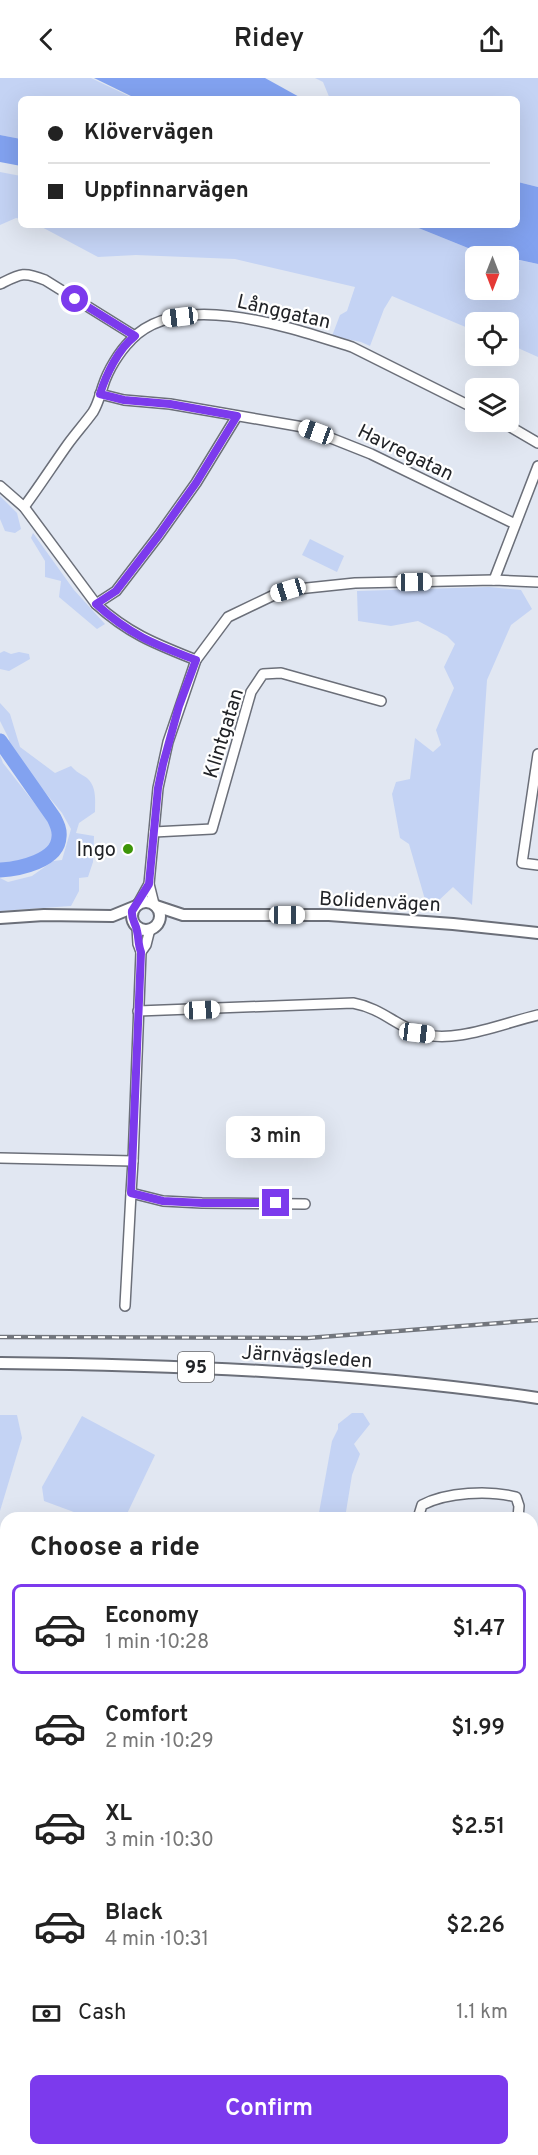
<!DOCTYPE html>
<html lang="en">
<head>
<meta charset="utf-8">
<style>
	:root { --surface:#fff; --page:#f6f6f6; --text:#222; --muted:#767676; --line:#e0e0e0; --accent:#7c3aed }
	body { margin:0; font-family:Overpass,sans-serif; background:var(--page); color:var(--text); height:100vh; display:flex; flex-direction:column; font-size:22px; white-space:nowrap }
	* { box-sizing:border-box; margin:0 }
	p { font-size:20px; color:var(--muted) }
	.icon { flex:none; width:33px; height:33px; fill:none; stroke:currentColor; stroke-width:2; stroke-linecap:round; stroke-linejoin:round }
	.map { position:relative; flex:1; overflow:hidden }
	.drawer { position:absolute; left:0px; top:1434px; width:538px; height:644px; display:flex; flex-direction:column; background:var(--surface); border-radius:18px 18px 0 0; box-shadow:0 6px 24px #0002 }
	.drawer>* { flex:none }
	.hud { position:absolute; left:18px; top:18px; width:502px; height:132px; border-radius:9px; box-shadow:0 6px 24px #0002; display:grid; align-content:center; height:132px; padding:0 30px; background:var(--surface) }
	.needle { width:39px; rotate:180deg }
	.controls { position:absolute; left:465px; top:168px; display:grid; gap:12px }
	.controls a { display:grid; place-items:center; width:54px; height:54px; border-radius:9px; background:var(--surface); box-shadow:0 6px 24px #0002; font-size:30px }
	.end { position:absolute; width:27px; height:27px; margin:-14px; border:8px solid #7c3aed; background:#fff; box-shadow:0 0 0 3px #fff }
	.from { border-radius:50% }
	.bubble { position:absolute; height:42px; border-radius:9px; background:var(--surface); box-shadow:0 6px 24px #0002; font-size:20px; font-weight:600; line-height:42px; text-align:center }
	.car { position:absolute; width:18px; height:36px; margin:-18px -9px; border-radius:8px; box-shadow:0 0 4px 2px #0007; background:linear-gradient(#fff 24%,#345 0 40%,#fff 0 76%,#345 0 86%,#fff 0) }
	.hud b { display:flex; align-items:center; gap:21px; height:57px; font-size:22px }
	.hud b+b { border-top:2px solid var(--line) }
	.hud i { width:15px; height:15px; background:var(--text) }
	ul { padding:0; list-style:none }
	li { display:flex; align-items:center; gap:18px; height:90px; margin:0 12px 9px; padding:0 18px; border:3px solid transparent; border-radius:9px }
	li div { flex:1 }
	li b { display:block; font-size:22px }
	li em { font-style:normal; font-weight:600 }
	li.active { border-color:var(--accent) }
	li>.icon { width:54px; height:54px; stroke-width:1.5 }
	h2 { padding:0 30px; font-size:27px; line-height:72px }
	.pay { display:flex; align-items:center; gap:15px; height:66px; padding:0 30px; font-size:22px }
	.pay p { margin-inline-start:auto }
	.primary-button { display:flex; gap:12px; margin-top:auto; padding:12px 30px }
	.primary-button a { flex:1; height:69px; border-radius:9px; background:var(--accent); color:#fff; font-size:24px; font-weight:600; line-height:69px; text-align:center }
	header { display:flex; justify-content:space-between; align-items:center; height:78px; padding:0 30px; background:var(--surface); font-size:27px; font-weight:600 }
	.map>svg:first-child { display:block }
	.green { fill:#c4d3f4 }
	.water { fill:#82a2f0 }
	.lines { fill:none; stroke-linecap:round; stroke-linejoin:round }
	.river { stroke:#82a2f0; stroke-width:15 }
	.minor-casing { stroke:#6b6f79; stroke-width:12 }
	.major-casing { stroke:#6b6f79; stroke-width:14 }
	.minor { stroke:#fff; stroke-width:9 }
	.major { stroke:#fff; stroke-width:10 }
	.rail-casing { stroke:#72767d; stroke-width:4.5 }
	.rail { stroke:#fff; stroke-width:2; stroke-dasharray:7; stroke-linecap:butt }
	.route { stroke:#7c3aed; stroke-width:8 }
	.poi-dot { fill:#3d9508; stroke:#fff; stroke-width:2 }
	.labels { text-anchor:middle; stroke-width:4.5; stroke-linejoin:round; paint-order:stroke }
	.shield { fill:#fff; stroke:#646568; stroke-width:1.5 }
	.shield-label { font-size:18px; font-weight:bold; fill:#212327 }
	.street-label { font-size:20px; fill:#212327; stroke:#fff }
	.poi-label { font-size:20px; fill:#212327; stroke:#fff; text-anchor:end }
</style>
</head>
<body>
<header><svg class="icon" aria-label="back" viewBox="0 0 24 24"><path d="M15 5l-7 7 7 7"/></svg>Ridey<svg class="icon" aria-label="share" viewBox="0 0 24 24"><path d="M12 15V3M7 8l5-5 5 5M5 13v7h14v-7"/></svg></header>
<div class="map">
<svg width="538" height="2077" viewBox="0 0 538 2077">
	<rect width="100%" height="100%" fill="#e1e7f2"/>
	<g class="green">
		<path d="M0,0h91l44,21h-114v40l-21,-4z"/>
		<path d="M315,0h223v109l-20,-5v-83h-188l-7,-17z"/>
		<path d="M0,94l21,4v43l-5,-1 -16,7z"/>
		<path d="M38,147h373l62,25 30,6h-27v34h32l1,-32 29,6v93l-29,-13 -1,-22h-32l-1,9 -83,-35 -8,13 -14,37 -9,-4 -29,-6 8,-21 7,-4 8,-24 -120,-28 -99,-4 -38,2z"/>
		<path d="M0,418l17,17 4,16 -6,4 -10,-2 -5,-12z"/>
		<path d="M33,455l41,57 31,34 -8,5 -38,-32 2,-16 -16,-4v-16l-14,-23z"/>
		<path d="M310,461l34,17 -7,16 -35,-17z"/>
		<path d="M489,509l32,3 11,19 -21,16 -24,55 -15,225 -19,-18 -16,15 -11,1 -17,-59 -9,-6 -8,-44 4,-12 14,-3 5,-41 18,14 8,-7 -5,-15 18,-42 -10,-21 11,-23 -8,-8 -29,-15 -27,5 -33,-5 -1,-30z"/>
		<path d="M4,573l7,3 8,-2 10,2 1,5 -21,12 -9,-2v-16z"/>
		<path d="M0,625l10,11 10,33 35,26 16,-7c5,6 10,8 16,12 10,9 8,22 8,34l-16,11 -3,10 18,3 -1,26 -5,15 -9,1v13l-8,15 -71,5v-33l8,4 24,-6 21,-15 9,-1 9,-31 -9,-16 -54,-66 1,-8 -9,-18z"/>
		<path d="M0,677l3,8 50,64 2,14c-15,16 -34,20 -55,22z"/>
		<path d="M352,1335h11l7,11 -16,20 6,10 -8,21 -7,43h-27l14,-77 6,-12v-5z"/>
		<path d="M0,1337h17l5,23 -22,73z"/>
		<path d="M82,1338l73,39 -30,63h-35l-46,-17 -2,-14z"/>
		<path d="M6,1475v177l-6,-1v-171z"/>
		<path d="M0,2047l6,1v24h104v5h-110z"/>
	</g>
	<g class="water">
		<path d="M94,0h171l38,21h-166z"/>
		<path d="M0,57l21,4v27l-21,-4z"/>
		<path d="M518,104l20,5v77l-65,-14 -62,-25h107z"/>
	</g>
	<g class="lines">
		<g class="river">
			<path d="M0,663l54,77c3,6 6,12 5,19 -1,24 -40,32 -59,33"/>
			<path d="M0,1632l6,4"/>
			<path d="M532,1860h6"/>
		</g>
		<defs>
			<g id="minor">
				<path d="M0,206c20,-10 23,-13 45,-4l90,56"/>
				<path d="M100,316l24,6 46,4 133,23 68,27 144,70"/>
				<path d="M502,344l36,21"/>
				<path d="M0,408l24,21 72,97c33,30 60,40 100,56"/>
				<path d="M24,429c15,-20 29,-42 44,-63 8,-11 17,-21 25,-32 5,-8 7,-17 10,-26 5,-16 16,-34 28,-46 49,-52 163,-11 221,7l124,62"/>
				<path d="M494,502l44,-114"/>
				<path d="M96,526l20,-13 43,-56 37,-52 41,-67"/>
				<path d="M538,676l-16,109 16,2"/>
				<path d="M154,754l58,-3 39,-137 12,-18 18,-1 100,28"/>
				<path d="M149,806l5,20"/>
				<path d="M138,826l11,-20 9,-96 10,-46 28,-82 32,-43 46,-22 14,-5 67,-7 139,-3 44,2"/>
				<path d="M141,874l5,-7 4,-16"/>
				<path d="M138,933l215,-8c27,5 40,20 63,29 35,14 87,-9 122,-17"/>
				<path d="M0,1080l133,3 8,-209 -3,-8 -1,-17"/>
				<path d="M133,1083l-2,32 32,8 39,2 103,1"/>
				<path d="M125,1228l6,-113"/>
				<path d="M418,1440l4,-13c25,-13 67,-15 94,-8l3,9 -1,12"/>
				<path d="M532,1633l6,-2"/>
				<path d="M532,1699l6,6"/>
				<path d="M532,1808l6,-1"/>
				<path d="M532,2022h6"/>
				<path d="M0,2034l6,1"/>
				<path d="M421,2072l1,5"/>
				<path d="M492,2072l1,5"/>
				<path d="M117,2077l1,-5"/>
			</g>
			<g id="major">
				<circle cx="146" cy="838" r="14"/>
				<path d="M156,828l27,9h146l124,9 85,9"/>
				<path d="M0,840l44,-3 68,1 22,-9"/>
				<path d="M0,1285c180,2 360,9 538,35"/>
			</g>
		</defs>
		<use href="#minor" class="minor-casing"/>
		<use href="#major" class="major-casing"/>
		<use href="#minor" class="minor"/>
		<use href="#major" class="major"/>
		<defs>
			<path id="rail" d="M0,1259l308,1 230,-18"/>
		</defs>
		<use href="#rail" class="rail-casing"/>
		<use href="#rail" class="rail"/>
	</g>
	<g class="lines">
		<path class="route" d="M75,221l60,37c-17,13 -29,39 -35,58l24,6 46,4 67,12 -41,67 -37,52 -43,56 -20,13c34,31 58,40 100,56l-17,46 -16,58 -5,24 -9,96 -17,27c-1,9 4,12 5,20 2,8 1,14 4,21l-10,241 32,8 39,2h74"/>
	</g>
	<circle class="poi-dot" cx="128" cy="771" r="6"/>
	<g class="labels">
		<rect class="shield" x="178" y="1274" width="36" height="30" rx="4.5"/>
		<g class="shield-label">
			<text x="196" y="1295">95</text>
		</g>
		<g class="street-label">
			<text transform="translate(284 233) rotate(13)" y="7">Långgatan</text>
			<text transform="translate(406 374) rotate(26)" y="7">Havregatan</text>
			<text transform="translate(223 655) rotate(-73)" y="7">Klintgatan</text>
			<text transform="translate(380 823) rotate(3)" y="7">Bolidenvägen</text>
			<text transform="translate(307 1278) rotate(4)" y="7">Järnvägsleden</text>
		</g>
		<g class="poi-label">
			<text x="116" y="778">Ingo</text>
		</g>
	</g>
</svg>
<div class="controls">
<a><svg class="needle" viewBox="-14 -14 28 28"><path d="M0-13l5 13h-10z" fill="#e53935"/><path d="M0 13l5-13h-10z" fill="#767676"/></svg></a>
<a><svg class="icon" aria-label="locate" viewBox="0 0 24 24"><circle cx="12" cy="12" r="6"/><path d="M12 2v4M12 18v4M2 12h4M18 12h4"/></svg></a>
<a><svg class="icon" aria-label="layers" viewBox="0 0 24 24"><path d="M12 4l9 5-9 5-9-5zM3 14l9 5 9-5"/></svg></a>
</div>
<i class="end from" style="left:75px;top:221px"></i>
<i class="end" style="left:276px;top:1125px"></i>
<div class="bubble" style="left:226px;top:1038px;width:99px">3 min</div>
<i class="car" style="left:180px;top:239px;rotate:263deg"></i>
<i class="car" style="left:316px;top:354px;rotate:290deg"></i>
<i class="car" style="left:414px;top:504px;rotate:89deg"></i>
<i class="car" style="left:288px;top:512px;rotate:253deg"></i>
<i class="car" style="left:287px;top:837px;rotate:90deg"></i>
<i class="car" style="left:202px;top:932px;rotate:87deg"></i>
<i class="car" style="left:417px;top:955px;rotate:97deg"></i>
<div class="hud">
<b><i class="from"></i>Klövervägen</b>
<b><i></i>Uppfinnarvägen</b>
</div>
<section class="drawer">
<h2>Choose a ride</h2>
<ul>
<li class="active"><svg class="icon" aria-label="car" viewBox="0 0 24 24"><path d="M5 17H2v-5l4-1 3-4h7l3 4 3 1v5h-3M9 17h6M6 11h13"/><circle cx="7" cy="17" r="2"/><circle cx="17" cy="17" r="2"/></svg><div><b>Economy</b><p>1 min · 10:28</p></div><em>$1.47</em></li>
<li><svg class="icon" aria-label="car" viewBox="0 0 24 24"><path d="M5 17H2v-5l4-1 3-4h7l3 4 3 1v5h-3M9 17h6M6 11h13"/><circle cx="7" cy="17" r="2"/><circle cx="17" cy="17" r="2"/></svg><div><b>Comfort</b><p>2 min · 10:29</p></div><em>$1.99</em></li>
<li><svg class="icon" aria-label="car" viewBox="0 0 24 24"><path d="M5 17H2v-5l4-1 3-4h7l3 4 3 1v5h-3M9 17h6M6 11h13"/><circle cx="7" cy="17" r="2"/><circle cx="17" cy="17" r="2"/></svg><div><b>XL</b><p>3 min · 10:30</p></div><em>$2.51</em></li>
<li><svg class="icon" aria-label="car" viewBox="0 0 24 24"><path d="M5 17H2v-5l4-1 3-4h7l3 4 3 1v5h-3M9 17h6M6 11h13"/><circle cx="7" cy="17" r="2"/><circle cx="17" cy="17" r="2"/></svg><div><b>Black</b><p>4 min · 10:31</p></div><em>$2.26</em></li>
</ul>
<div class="pay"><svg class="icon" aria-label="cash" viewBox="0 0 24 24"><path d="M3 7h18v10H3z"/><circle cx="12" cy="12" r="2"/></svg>Cash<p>1.1 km</p></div>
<div class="primary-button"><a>Confirm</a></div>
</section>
</div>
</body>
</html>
